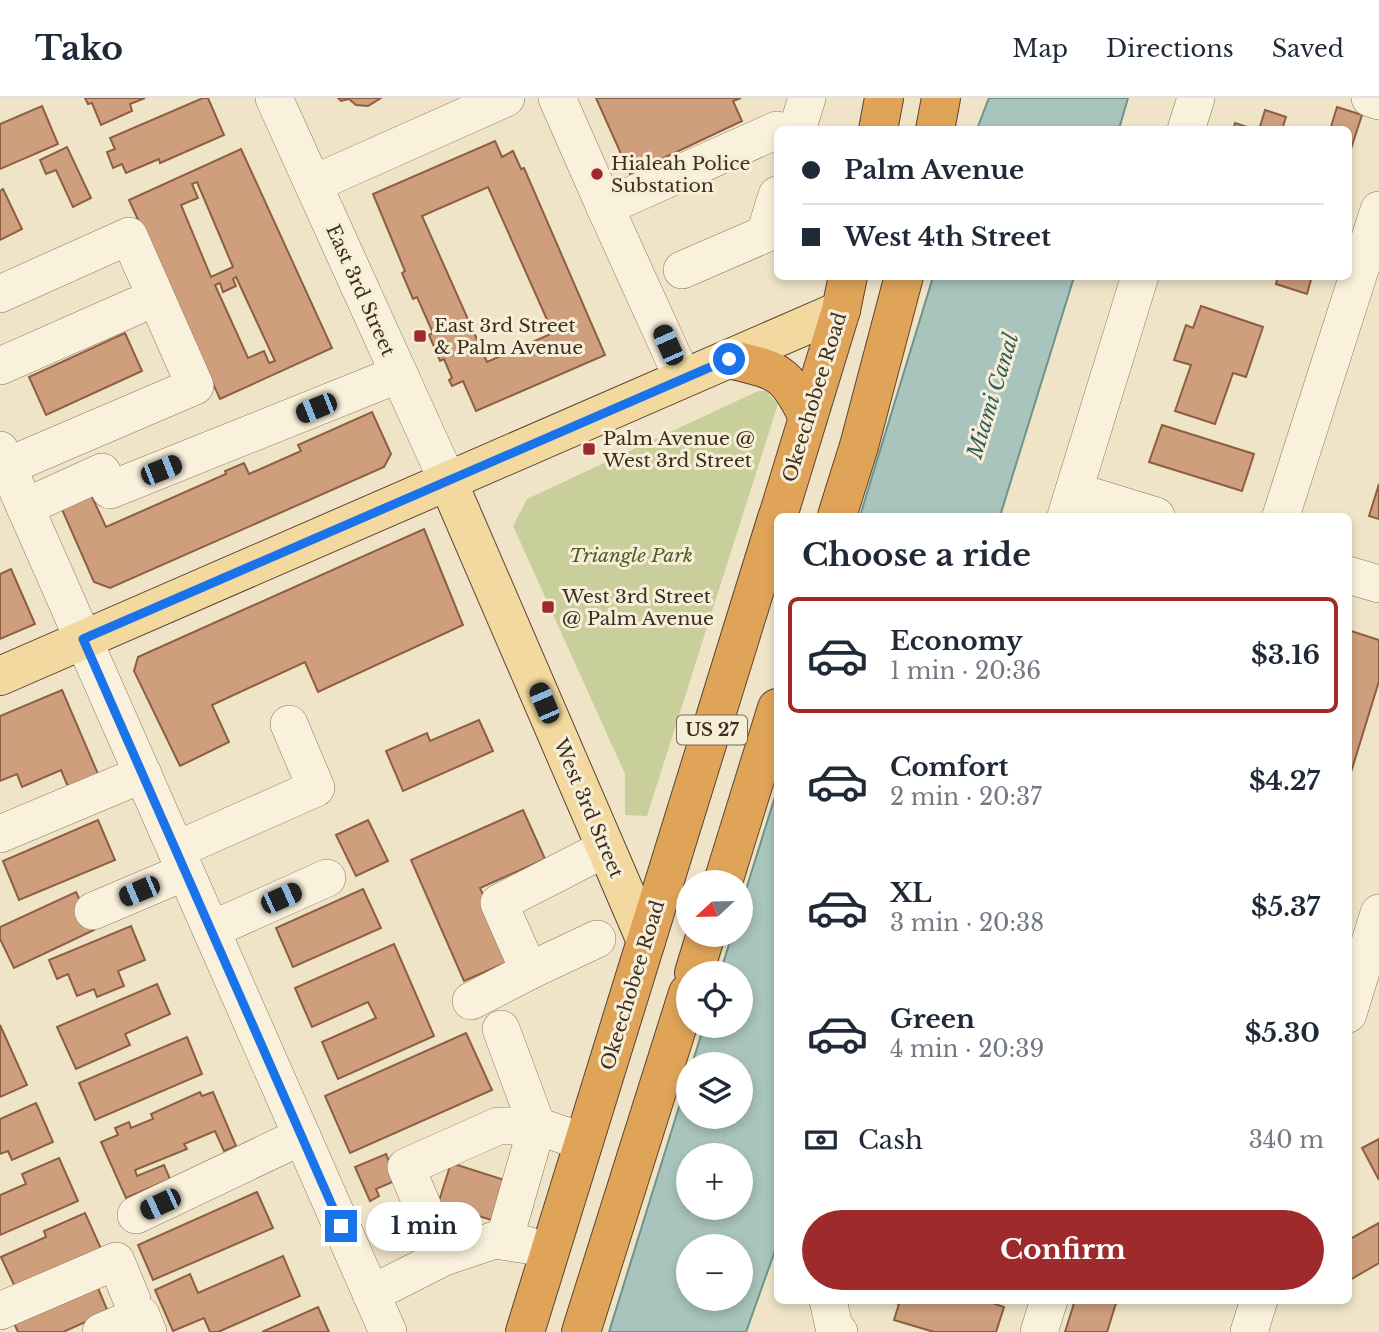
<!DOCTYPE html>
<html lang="en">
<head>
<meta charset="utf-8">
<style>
	:root { --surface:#fff; --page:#f2f2f3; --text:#1f2937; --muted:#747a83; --line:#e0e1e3; --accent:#9e2a2b }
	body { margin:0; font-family:"Libre Baskerville",serif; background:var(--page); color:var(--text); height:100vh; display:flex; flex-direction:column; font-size:26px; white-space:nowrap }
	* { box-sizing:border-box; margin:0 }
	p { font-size:23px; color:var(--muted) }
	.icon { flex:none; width:38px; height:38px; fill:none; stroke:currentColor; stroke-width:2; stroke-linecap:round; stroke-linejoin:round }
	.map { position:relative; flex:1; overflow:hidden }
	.details { position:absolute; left:774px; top:415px; width:578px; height:791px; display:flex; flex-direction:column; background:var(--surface); border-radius:10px; box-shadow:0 4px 10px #0003 }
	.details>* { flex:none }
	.banner { position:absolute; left:774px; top:28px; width:578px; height:154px; border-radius:10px; box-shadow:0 4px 10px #0003; display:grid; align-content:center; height:154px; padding:0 28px; background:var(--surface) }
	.needle { width:46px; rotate:248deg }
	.buttons { position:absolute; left:676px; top:772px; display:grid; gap:14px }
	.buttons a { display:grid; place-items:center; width:77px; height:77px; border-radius:50%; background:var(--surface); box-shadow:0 4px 10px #0003; font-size:35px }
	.end { position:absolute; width:32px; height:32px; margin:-16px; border:9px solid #1a73e8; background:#fff; box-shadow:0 0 0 4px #fff }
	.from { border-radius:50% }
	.bubble { position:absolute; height:49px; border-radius:24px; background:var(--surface); box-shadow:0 4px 10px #0003; font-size:23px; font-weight:700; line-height:49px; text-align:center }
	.car { position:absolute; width:21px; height:42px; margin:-21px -10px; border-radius:9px; box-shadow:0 0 5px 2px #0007; background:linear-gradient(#222 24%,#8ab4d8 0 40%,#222 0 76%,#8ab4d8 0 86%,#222 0) }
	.banner b { display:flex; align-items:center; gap:24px; height:66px; font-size:26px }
	.banner b+b { border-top:2px solid var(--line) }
	.banner i { width:18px; height:18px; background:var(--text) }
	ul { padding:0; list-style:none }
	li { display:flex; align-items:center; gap:21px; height:116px; margin:0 14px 10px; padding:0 14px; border:4px solid transparent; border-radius:10px }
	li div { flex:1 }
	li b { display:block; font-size:26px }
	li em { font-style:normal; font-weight:700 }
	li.current { border-color:var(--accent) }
	li>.icon { width:63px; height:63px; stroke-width:1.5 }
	h2 { padding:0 28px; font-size:32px; line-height:84px }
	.pay { display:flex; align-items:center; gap:18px; height:77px; padding:0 28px; font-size:26px }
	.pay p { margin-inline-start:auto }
	.primary-button { display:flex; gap:14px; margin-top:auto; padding:14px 28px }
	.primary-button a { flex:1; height:80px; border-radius:42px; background:var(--accent); color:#fff; font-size:28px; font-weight:700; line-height:80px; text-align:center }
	header { display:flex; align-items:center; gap:42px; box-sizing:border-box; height:98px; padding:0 35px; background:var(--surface); border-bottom:2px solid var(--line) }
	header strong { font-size:33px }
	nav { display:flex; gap:38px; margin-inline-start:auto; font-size:24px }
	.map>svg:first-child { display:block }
	.green { fill:#c9cf9b }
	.water { fill:#a9c4bc; stroke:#6f938a; stroke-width:2; fill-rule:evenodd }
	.building { fill:#cf9f7d; stroke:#8d5f41; stroke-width:2; fill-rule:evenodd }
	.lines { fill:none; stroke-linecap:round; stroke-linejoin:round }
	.minor-casing { stroke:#8d765c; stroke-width:38 }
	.major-casing { stroke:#5b4430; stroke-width:40 }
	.highway-casing { stroke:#5b4430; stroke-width:40 }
	.minor { stroke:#faf1dc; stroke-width:37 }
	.major { stroke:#f3d9a0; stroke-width:38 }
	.highway { stroke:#e0a458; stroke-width:38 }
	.route { stroke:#1a73e8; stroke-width:9 }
	.poi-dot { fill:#9e2a2b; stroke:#f7eed8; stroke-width:2.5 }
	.labels { text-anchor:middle; stroke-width:6; stroke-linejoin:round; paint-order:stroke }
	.shield { fill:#f7eed8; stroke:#756857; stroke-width:2 }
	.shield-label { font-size:18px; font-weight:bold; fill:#3d2e20 }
	.poi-label { font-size:19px; fill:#3d2e20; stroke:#f7eed8; text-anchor:start }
	.street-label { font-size:19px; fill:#3d2e20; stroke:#f7eed8 }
	.park-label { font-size:19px; font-style:italic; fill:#4d5a26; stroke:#f7eed8 }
	.water-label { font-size:21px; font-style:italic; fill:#2f5d5a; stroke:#f7eed8 }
</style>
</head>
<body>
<header>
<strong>Tako</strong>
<nav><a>Map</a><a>Directions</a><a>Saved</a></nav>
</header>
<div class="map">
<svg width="1379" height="1234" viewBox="0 0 1379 1234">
	<rect width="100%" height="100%" fill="#f0e4c8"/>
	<path class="green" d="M758,293h8l12,13 -131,412 -22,-1v-41l-112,-248 14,-27z"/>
	<g class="water">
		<path d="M989,0h139l-9,31h-142z"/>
		<path d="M933,179h141l-74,239h-140z"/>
		<path d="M777,692v455l-31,87h-137l79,-254v38h52v-52h-48l12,-38h36v-53h-20l12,-38 8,-1v-25zM688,1057h52v53h-52zM688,1148h52v52h-52z"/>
	</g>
	<g class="building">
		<path d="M85,0h60l-15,6 2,7 -31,14 -9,-22 -4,1z"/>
		<path d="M203,0h5l16,37 -64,28 -1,-4 -33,14 -4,-9 -9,4 -6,-16 8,-3 -5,-11z"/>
		<path d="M338,0h43l-13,8 -12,-1 -7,-6 -8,2z"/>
		<path d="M596,0h145l-8,3 9,20 -112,53z"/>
		<path d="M42,8l16,38 -58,25v-45z"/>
		<path d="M1337,9l25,8 -14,43v-28h-18z"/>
		<path d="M1265,12l21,7 -4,13h-23z"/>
		<path d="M1235,25l21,7h-23z"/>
		<path d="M495,43l7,16 11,-6 8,18 3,-1 81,187 -129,56 -13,-30 -11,5 -3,-6 3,-2 -8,-19 -4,2 -11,-26 4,-2 -16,-36 -4,2 -11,-26 3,-2 -32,-77zM488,89l65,146 -66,29 -65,-146z"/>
		<path d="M67,49l24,51 -18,9 -17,-37 -10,4 -6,-14z"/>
		<path d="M241,51l91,199 -112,51 -91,-199zM197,84l36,85 -22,10 -30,-72 17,-7 -6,-14zM236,179l39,84 -6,2 -5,-12 -16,7 -33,-73 5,-2 3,9 13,-6 -3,-7z"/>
		<path d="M3,91l19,40 -22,11v-49z"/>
		<path d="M1278,178h34l-5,18 -31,-10z"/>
		<path d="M1201,208l62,21 -17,50 -13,-4 -18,51 -40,-13 16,-46 -17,-5 12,-35 7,3z"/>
		<path d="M125,235l17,38 -96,44 -17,-38z"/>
		<path d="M372,314l19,42 -7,13 -274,121 -16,-6 -37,-84 30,-12 19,41 120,-53 -1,-3 19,-8 5,11 52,-23 -3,-6z"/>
		<path d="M1162,327l92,29 -12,37 -93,-29z"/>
		<path d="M1379,386v35l-10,-3z"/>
		<path d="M424,431l39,96 -145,67 -13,-30 -93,43 17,37 -49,24 -46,-95 4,-14z"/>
		<path d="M11,471l24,55 -35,15v-65z"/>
		<path d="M1348,532l31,10v41l-31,101z"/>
		<path d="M62,592l39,91 -30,13 -10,-24 -39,17 -5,-13 -17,7v-65z"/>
		<path d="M479,622l14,31 -90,40 -17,-40 41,-18 3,8z"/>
		<path d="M523,712l22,49 -65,29 32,72 -48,21 -53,-121z"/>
		<path d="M98,722l17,40 -96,40 -16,-39z"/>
		<path d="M368,722l20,41 -32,15 -20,-41z"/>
		<path d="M363,791l18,39 -88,39 -17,-39z"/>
		<path d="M76,794l18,38 -80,38 -14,-29v-12z"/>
		<path d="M131,828l14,34 -27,11 6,15 -27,11 -3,-8 -17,7 -9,-22 -11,5 -8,-19z"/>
		<path d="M394,846l40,92 -96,43 -16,-37 54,-24 -8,-16 -56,25 -17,-39z"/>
		<path d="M157,886l13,30 -45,20 5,11 -54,24 -19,-42z"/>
		<path d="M0,927l27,60 -27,12z"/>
		<path d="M466,935l26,57 -142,63 -25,-57z"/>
		<path d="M187,939l15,37 -107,46 -16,-37z"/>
		<path d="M200,994l2,4 11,-4 23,54 -12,5 -9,-20 -31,13 3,5 -52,21 2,6 27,-11 6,14 -44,19 -25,-56 17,-7 -3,-7 14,-6 2,6 22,-9 -2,-5z"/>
		<path d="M36,1005l17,39 -41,18 -4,-9 -8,3v-35z"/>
		<path d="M1379,1041v41l-17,-32z"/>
		<path d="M386,1056l11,26 -21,9 3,7 -9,5 -15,-34z"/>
		<path d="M59,1060l19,43 -78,34v-40l26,-11 -4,-10z"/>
		<path d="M451,1065l63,20 -12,40 -64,-19z"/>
		<path d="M257,1094l16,36 -120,52 -15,-35z"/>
		<path d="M85,1115l17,38 -86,38 -15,-32 45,-20 -2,-6z"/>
		<path d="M1379,1125v40l-31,18v-41z"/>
		<path d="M283,1158l17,40 -82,36h-8l-6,-14 -31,13 -18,-41 35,-16 8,19z"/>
		<path d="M93,1178l15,36 -45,20h-45l-9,-20z"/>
		<path d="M897,1202h87l20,7 -8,25h-62l-40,-12 5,-16 -3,-1z"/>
		<path d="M1075,1202h42l-10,32h-42z"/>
		<path d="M318,1209l11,25h-67z"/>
	</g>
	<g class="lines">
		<defs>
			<g id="minor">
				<path d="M274,0l174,384"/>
				<path d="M557,0l48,109"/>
				<path d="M1370,0l9,3"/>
				<path d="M797,32l10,-32"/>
				<path d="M1186,32l10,-32"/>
				<path d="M313,86l193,-86"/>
				<path d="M682,172l83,-36 12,-39"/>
				<path d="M0,196l129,-58 66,150 -187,80"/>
				<path d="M0,268l136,-60"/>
				<path d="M683,281l-78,-172 172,-77"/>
				<path d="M0,352l388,882"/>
				<path d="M1074,393l82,25"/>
				<path d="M25,409l77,-35 8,18 289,-116"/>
				<path d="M1066,418l74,-240"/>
				<path d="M1281,418l98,-306"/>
				<path d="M1348,477l31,9"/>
				<path d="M0,736l143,-60"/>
				<path d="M176,752l140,-62 -27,-64"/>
				<path d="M93,813l92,-39"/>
				<path d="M211,832l116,-52"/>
				<path d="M597,841l-68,32 -30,-68 107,-55"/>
				<path d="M471,903l58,-30"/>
				<path d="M1348,916l31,-101"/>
				<path d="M501,931l36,97 47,16"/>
				<path d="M136,1117l166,-79"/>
				<path d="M444,1159l51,-17 32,5"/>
				<path d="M371,1196l73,-37 -38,-90 92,-41h39l-33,115"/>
				<path d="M828,1202l6,27 5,5"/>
				<path d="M0,1213l116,-50 16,39"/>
				<path d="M101,1234l40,-17 7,17"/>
				<path d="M1039,1234l10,-32"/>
				<path d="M1249,1234l10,-32"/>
			</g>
			<g id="major">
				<path d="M448,384l198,459"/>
				<path d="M0,578l841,-366"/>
			</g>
			<g id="highway">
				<path d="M878,32l6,-32"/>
				<path d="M935,32l6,-32"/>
				<path d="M729,261c49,12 56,11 79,58"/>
				<path d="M778,418l63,-206 7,-34"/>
				<path d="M837,418l22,-70 45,-170"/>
				<path d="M723,784l54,-174"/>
				<path d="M694,875l12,-39"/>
				<path d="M525,1234l252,-814"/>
				<path d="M581,1234l107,-339"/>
			</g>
		</defs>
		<use href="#minor" class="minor-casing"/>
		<use href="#major" class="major-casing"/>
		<use href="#highway" class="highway-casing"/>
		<use href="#minor" class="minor"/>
		<use href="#major" class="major"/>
		<use href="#highway" class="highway"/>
	</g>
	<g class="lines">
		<path class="route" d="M341,1128l-258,-587 646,-280"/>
	</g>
	<g class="poi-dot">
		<circle cx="597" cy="76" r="7"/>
		<rect x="413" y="231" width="14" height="14" rx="3.5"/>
		<rect x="582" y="344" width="14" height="14" rx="3.5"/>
		<rect x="541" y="502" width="14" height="14" rx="3.5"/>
	</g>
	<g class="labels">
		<rect class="shield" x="677" y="617.5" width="70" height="29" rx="5"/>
		<g class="shield-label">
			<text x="712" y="638">US 27</text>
		</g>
		<g class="poi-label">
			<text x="611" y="72">Hialeah Police<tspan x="611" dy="22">Substation</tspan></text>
			<text x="434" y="234">East 3rd Street<tspan x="434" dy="22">&amp; Palm Avenue</tspan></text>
			<text x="603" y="347">Palm Avenue @<tspan x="603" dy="22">West 3rd Street</tspan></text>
			<text x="562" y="505">West 3rd Street<tspan x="562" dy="22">@ Palm Avenue</tspan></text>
		</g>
		<g class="street-label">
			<text transform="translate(361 192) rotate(66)" y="7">East 3rd Street</text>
			<text transform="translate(814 299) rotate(-73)" y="7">Okeechobee Road</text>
			<text transform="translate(589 710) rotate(67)" y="7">West 3rd Street</text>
			<text transform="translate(632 887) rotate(-73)" y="7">Okeechobee Road</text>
		</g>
		<g class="park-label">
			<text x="631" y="464">Triangle Park</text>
		</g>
		<g class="water-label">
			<text transform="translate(993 298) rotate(-73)" y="7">Miami Canal</text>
		</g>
	</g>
</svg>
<div class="buttons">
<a><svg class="needle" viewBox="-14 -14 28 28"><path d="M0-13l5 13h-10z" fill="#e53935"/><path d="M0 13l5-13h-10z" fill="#747a83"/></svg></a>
<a><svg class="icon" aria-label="locate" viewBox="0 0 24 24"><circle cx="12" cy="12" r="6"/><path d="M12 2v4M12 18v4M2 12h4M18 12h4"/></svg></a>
<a><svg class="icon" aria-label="layers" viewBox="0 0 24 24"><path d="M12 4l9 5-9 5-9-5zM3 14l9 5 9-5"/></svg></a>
<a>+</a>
<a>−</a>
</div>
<i class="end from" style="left:729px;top:261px"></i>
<i class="end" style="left:341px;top:1128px"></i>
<div class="bubble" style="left:366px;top:1104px;width:116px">1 min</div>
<i class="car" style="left:668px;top:247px;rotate:336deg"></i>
<i class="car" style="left:316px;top:310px;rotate:248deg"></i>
<i class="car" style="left:161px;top:372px;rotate:68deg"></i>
<i class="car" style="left:544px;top:605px;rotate:337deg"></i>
<i class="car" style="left:139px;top:793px;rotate:247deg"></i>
<i class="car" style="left:281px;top:800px;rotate:66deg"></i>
<i class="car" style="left:160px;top:1106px;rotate:245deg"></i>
<div class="banner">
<b><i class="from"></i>Palm Avenue</b>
<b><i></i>West 4th Street</b>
</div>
<section class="details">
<h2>Choose a ride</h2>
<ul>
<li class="current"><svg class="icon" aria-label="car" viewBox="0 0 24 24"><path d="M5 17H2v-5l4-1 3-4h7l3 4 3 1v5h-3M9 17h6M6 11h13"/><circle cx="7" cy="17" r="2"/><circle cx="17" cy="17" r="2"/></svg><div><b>Economy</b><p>1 min · 20:36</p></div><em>$3.16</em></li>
<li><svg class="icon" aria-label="car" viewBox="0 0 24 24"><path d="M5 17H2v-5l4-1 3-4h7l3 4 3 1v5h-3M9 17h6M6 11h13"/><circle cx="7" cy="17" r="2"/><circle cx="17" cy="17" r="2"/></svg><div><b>Comfort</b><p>2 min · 20:37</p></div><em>$4.27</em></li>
<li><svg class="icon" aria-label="car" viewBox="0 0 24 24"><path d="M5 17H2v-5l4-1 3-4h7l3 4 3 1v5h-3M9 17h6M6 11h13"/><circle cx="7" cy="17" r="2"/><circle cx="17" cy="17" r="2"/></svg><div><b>XL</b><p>3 min · 20:38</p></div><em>$5.37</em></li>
<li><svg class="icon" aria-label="car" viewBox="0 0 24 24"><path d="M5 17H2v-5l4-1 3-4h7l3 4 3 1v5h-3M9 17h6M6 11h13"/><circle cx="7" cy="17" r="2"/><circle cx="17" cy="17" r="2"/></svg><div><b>Green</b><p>4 min · 20:39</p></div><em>$5.30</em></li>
</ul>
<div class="pay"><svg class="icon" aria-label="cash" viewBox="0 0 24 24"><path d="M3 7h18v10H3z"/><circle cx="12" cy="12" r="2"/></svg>Cash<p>340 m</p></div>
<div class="primary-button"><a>Confirm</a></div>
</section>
</div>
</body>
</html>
